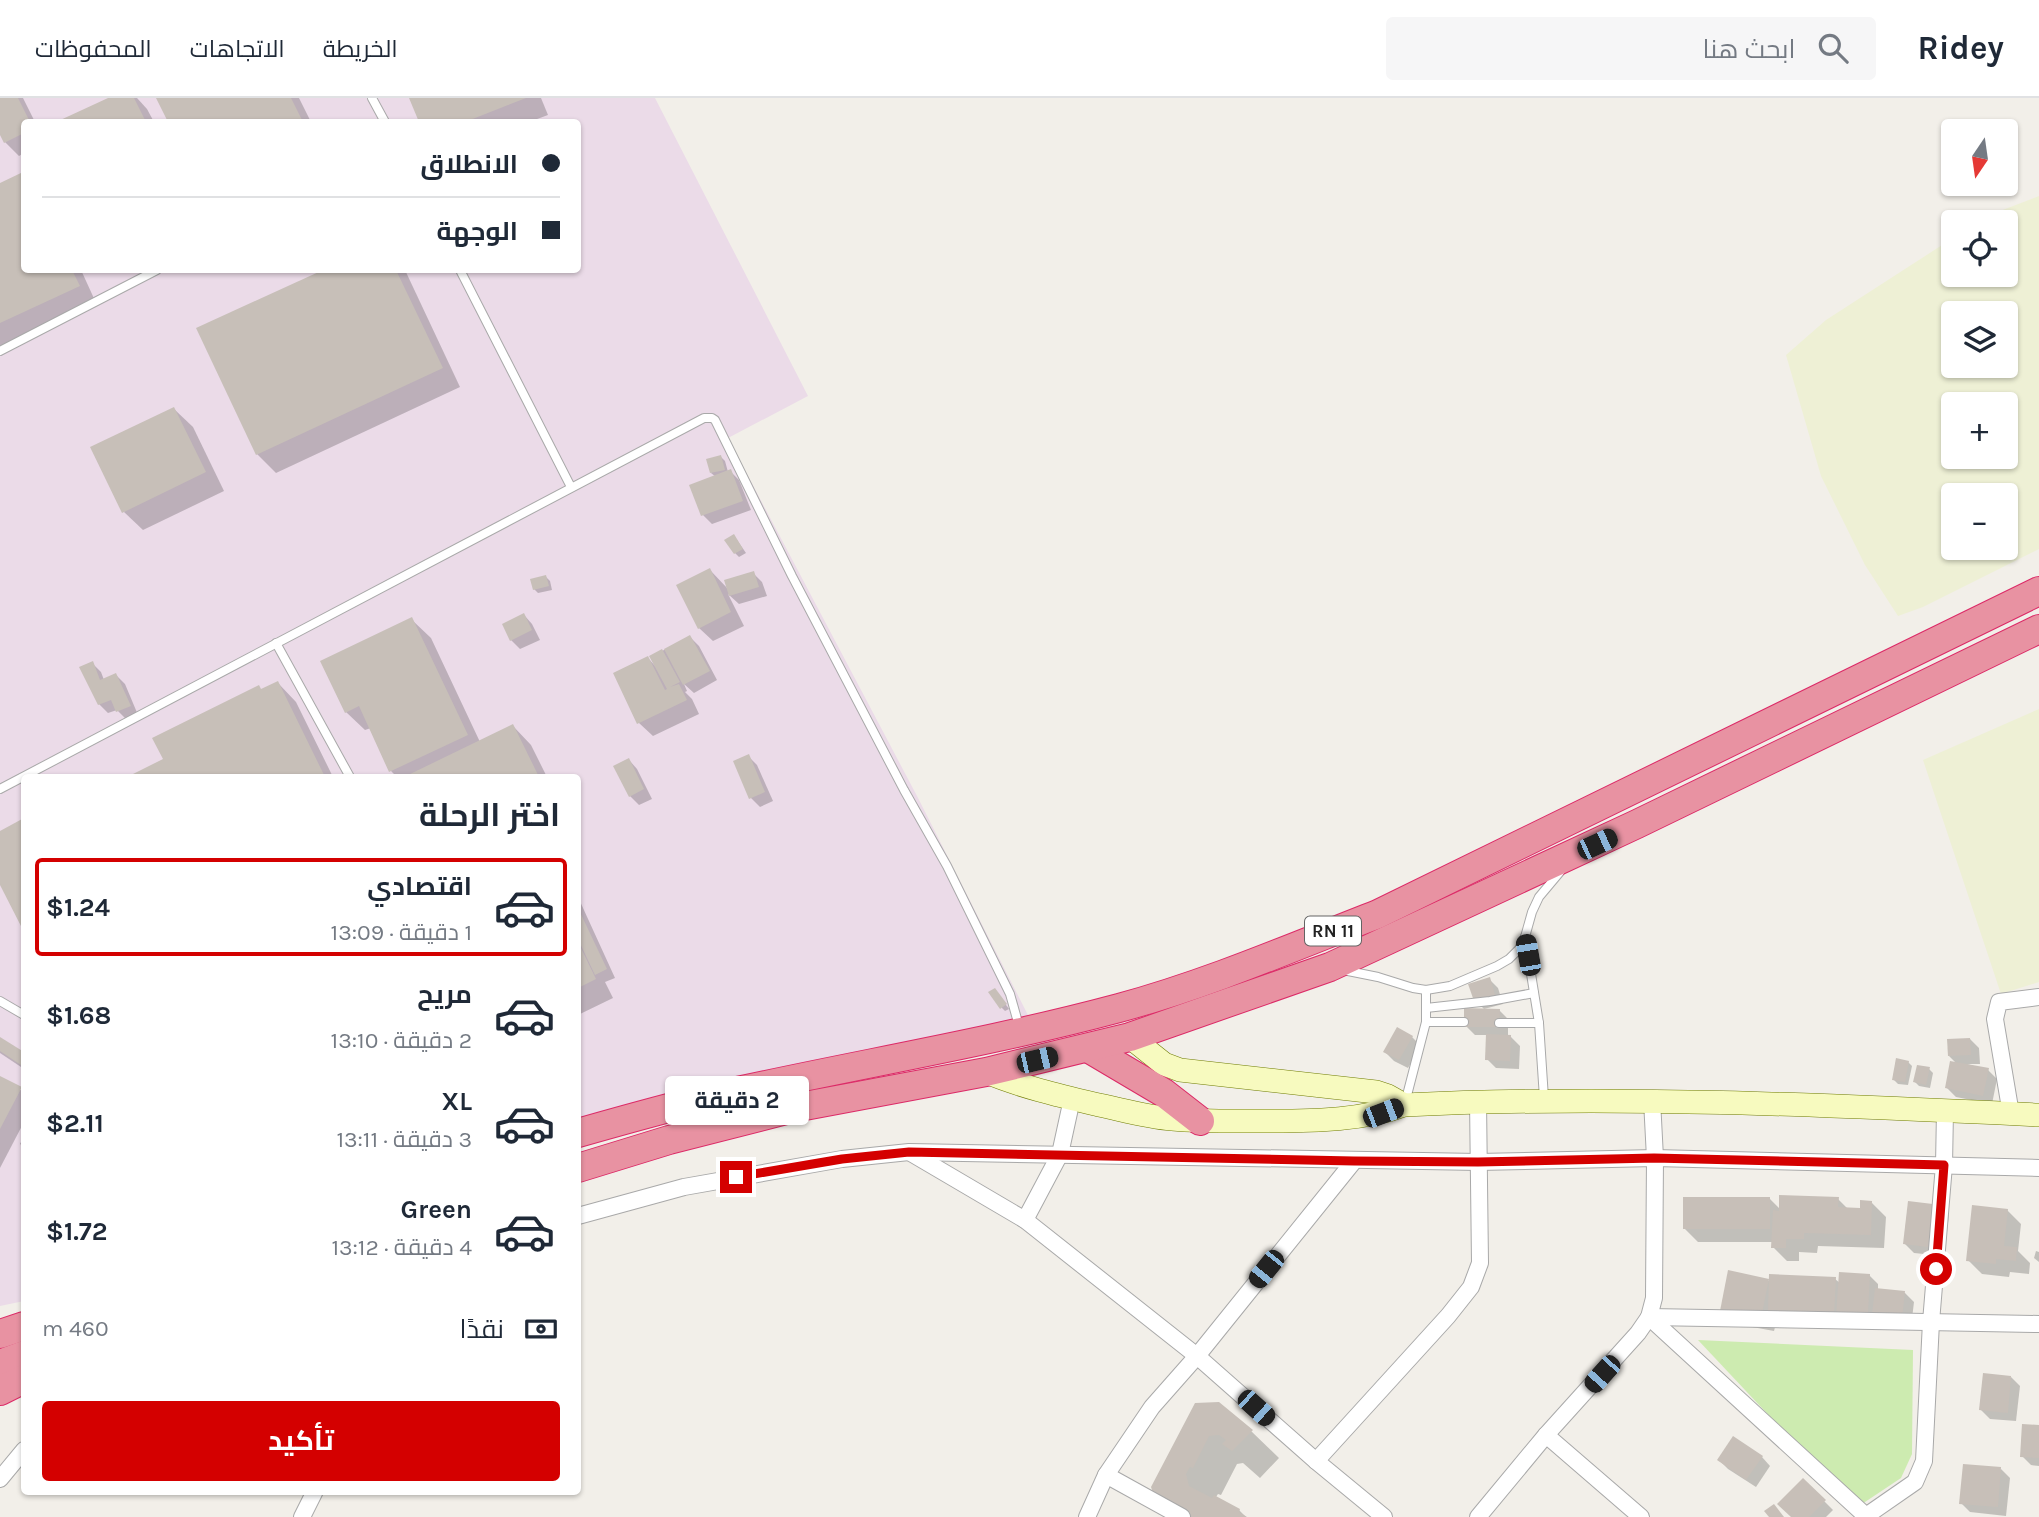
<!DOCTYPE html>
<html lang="ar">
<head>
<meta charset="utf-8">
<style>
	:root { --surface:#fff; --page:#f6f6f7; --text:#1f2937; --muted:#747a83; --line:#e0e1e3; --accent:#d40000 }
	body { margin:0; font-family:Karla,Cairo,sans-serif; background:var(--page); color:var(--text); direction:rtl; height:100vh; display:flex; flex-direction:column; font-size:26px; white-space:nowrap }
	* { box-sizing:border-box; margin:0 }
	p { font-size:23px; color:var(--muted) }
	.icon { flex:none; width:38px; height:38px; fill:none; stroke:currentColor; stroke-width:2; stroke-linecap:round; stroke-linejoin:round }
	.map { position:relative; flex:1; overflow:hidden; direction:ltr }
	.side { position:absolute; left:21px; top:676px; width:560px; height:721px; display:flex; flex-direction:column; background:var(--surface); border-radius:7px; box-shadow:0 2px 5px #0004; direction:rtl }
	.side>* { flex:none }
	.hud { position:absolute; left:21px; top:21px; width:560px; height:154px; border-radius:7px; box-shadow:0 2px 5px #0004; direction:rtl; display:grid; align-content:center; height:154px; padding:0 21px; background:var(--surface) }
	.needle { width:46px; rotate:193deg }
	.buttons { position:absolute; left:1941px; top:21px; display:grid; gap:14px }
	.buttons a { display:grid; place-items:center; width:77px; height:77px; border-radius:7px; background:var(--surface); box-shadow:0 2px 5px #0004; font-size:35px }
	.end { position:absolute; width:32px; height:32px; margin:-16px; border:9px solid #d40000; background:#fff; box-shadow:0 0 0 4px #fff }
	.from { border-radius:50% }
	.bubble { position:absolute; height:49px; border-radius:7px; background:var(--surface); box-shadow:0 2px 5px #0004; font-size:23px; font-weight:700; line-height:49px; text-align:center; direction:rtl }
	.car { position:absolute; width:21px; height:42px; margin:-21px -10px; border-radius:9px; box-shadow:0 0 5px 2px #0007; background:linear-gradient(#222 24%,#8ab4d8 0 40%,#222 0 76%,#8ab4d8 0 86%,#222 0) }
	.hud b { display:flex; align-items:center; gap:24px; height:66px; font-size:26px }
	.hud b+b { border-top:2px solid var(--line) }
	.hud i { width:18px; height:18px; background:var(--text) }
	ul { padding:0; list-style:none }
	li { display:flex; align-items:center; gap:21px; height:98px; margin:0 14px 10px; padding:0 7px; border:4px solid transparent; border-radius:7px }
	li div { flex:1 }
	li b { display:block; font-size:26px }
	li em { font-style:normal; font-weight:700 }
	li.current { border-color:var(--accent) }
	li>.icon { width:63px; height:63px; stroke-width:1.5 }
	h2 { padding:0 21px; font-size:32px; line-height:84px }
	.pay { display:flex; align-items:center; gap:18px; height:77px; padding:0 21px; font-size:26px }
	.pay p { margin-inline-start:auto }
	.cta { display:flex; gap:14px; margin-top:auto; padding:14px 21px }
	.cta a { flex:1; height:80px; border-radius:7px; background:var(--accent); color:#fff; font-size:28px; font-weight:700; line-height:80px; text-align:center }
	header { display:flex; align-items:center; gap:42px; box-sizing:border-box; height:98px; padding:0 35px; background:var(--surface); border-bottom:2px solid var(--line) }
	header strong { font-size:33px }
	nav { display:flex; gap:38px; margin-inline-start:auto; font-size:24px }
	.search { width:490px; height:63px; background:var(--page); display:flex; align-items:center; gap:18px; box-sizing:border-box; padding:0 24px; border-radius:7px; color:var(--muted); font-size:26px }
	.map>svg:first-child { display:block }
	.industrial { fill:#ebdbe8; fill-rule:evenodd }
	.farmland { fill:#eef0d5; fill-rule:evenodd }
	.grass { fill:#cdebb0 }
	.shadow { fill:#0003 }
	.building { fill:#c7bfb8 }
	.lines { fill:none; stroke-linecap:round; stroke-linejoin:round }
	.lane-casing { stroke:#a9a9a9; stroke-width:10 }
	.street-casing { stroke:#a9a9a9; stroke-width:18 }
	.secondary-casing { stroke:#707d05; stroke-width:24 }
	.highway-casing { stroke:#dc2a67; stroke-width:30 }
	.lane { stroke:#fff; stroke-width:8 }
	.street { stroke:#fff; stroke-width:16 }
	.secondary { stroke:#f7fabf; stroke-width:23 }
	.highway { stroke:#e892a2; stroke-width:28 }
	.route { stroke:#d40000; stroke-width:9 }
	.labels { text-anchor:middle; stroke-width:7; stroke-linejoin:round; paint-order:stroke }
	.shield { fill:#fff; stroke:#646464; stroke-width:2 }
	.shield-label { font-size:18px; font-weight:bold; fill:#222 }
</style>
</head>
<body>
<header>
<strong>Ridey</strong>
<div class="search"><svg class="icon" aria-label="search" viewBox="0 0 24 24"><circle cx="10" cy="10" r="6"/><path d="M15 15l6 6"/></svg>ابحث هنا</div>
<nav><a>الخريطة</a><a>الاتجاهات</a><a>المحفوظات</a></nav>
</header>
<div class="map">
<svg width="2039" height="1419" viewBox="0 0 2039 1419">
	<rect width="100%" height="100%" fill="#f2efe9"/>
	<path class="industrial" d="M0,0h655l153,298 -80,42 189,358 116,229 -455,101v-349h-554v524l-24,5zM24,24h554v148h-554z"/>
	<g class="farmland">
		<path d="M2039,98v353l-116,58 -25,9 -33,-51 -44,-89 -35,-121 40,-35 127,-82v37h53v-53h-29l10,-6zM1953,215h53v53h-53zM1953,306h53v53h-53zM1953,397h53v53h-53z"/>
		<path d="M2039,611v273l-38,12 -78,-234z"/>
	</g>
	<path class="grass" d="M1698,1242l215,10 -1,104 -11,24 -45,30z"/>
	<g class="shadow">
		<path d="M0,0h23l12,24h-11v31l-5,3 -14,-14 -5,-11z"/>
		<path d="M112,0h25l10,11 7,13h-94z"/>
		<path d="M158,0h141l12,24h-141z"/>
		<path d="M410,0h131l7,17 -19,7h-109z"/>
		<path d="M23,76l1,2v94h57l16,35 -97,45v-165z"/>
		<path d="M327,172h78l55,117 -184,86 -19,-19 -59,-125z"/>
		<path d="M174,311l19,18 31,64 -81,39 -19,-18z"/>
		<path d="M721,359l4,4 3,11 2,-1 9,9 12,30 -39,14 -9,-9 -11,-29 24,-9 -5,-4z"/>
		<path d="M737,442l9,13 -7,4 -4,-4z"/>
		<path d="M710,472l18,19 25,-16 9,9 5,14 -28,8 -11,-10 16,32 -31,15 -14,-13z"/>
		<path d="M546,479l4,4 2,9 -14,3 -4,-4z"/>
		<path d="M524,517l8,9 8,16 -20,9 -9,-9z"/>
		<path d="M412,522l19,18 49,104 33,-16 18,19 16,32h-150l-6,-6 -20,-43 -6,2 -19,-18z"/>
		<path d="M690,539l9,9 18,34 -23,13 -10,-9 3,7 -2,1 7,7 7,15 -46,22 -14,-13 9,-65 8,9 -4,-11z"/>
		<path d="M92,565l9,9 3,8 12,-5 9,9 13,31 -11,5 -10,-10 -9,3 -9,-9z"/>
		<path d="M278,585l18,19 37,75h-202l34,-17 97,-69z"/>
		<path d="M748,658l9,9 16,36 -13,6 -9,-9z"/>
		<path d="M629,662l8,9 15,30 -13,6 -9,-9z"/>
		<path d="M24,722v108l-24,-47v-48z"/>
		<path d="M578,799l37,81 -10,4 8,16 -35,17z"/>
		<path d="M1489,881l9,9 5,16 -19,5 -9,-9z"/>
		<path d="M998,896l11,15 -4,2 -3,-3z"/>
		<path d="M1499,912l9,9v18h3l9,9 -1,23 -23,-1 -9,-9v-24h-12l-9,-9z"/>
		<path d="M1412,939l9,9 -13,22 -14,-7 -9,-9z"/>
		<path d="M0,941l24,15v15l-24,-16z"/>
		<path d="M1970,941l9,9 1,16h-13l21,6 9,9 -5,25 -36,-7 -9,-9 10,-24 -8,-8z"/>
		<path d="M1908,964l4,4 -4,19 -10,-1 -4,-4z"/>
		<path d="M1929,971l4,4 -3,15 -11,-2 -4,-4z"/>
		<path d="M0,980l24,14v30l-24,46z"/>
		<path d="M24,1043v12l-4,-10z"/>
		<path d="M1770,1101l10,10 58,-10 10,10 14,1 10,-7 14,14 -2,31 -66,-2 -1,7 -18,-1v9h-12l-14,-14v-5h-75l-14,-14z"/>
		<path d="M1940,1108l9,9 -5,41 -30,-3 -9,-9z"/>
		<path d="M2007,1112l14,14 -3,27 12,12 -1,11 -19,-2 -1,5 -27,-3 -14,-14z"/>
		<path d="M2036,1153l3,1v10l-5,-4z"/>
		<path d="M1869,1177l9,9v6l27,3 9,9 -3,25 -63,-2 -1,4 -63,-3 -7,-6 -3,11 -38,-7 32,-44 3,3 64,-4 5,4z"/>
		<path d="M2011,1279l9,9 -4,35 -26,-2 -9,-9z"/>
		<path d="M1196,1307l55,26 28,27 -19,20 -17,-15 -6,1 -16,31 -3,-1 -2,3 23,13 7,7h-70z"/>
		<path d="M2039,1329v39l-8,-1 -9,-9z"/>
		<path d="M1762,1359l8,9 -14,21 -28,-18 -9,-9z"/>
		<path d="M2001,1371l9,9 -4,38 -36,-4 -9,-9z"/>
		<path d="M1803,1382l30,30 -7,7h-33z"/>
	</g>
	<g class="building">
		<path d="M0,0h18l12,24h-6v11l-20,10 -4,-8z"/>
		<path d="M108,0h26l12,24h-90z"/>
		<path d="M156,0h135l12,24h-135z"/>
		<path d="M409,0h117l-61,24h-46z"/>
		<path d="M23,74l1,98h48l8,16 -80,37v-140z"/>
		<path d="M323,172h73l47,98 -187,87 -60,-127z"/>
		<path d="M174,309l32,65 -84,41 -32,-66z"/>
		<path d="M721,357l4,15 -15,3 -4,-14z"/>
		<path d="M731,371l12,32 -42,15 -12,-31z"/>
		<path d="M734,436l9,15 -9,5 -10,-14z"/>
		<path d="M710,470l21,44 -33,17 -22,-44z"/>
		<path d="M754,473l5,16 -30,9 -5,-16z"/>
		<path d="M546,477l3,11 -16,4 -3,-11z"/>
		<path d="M524,515l8,17 -22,11 -8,-17z"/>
		<path d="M412,519l56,118 -79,37 -30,-66 -14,7 -25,-52z"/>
		<path d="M690,537l20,36 -27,14 -19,-36z"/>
		<path d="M662,551l18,33 -10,5 9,-3 8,16 -50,24 -24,-51 35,-17 17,34 2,-1 -18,-33z"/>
		<path d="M93,563l7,19 16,-7 15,33 -15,6 -5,-12 -13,5 -19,-38z"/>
		<path d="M278,583l47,96h-198l36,-18 -11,-21 107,-53 2,4z"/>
		<path d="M513,626l26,53h-135z"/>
		<path d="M749,656l16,38 -16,7 -16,-38z"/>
		<path d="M629,660l15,31 -15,8 -16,-31z"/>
		<path d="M24,720v114l-24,-47v-54z"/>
		<path d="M578,810l29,61 -12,6 -17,-36z"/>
		<path d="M578,844l18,37 -18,9z"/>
		<path d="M1490,879l5,18 -21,6 -6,-17z"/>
		<path d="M995,890l12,16 -7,5 -12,-17z"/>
		<path d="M1464,910l36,1 -1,18h-35z"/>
		<path d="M1397,929l16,9 -14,24 -16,-8z"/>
		<path d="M1486,936l25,1 -1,26 -25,-1z"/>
		<path d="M0,939l24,15v15l-24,-16z"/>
		<path d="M1970,940l1,17 -23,1 -1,-17z"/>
		<path d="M1896,960l13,3 -4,21 -13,-2z"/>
		<path d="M1950,963l39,7 -6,28 -38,-8z"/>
		<path d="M1917,967l13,2 -4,18 -13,-3z"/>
		<path d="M0,978l22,11 -22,42z"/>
		<path d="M1779,1097l60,2 -1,10 22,1v-8l12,1 -1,34 -67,-2v6h-18v9h-15l2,-38 6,1z"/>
		<rect x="1683" y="1099" width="87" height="32"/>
		<path d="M1908,1103l33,4 -5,43 -33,-4z"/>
		<path d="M1972,1107l36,4 -4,37 13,1 -1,14 -20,-2v5l-30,-3z"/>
		<path d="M1728,1172l41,9 -8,39 -41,-7z"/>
		<path d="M1839,1174l31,2 -2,39 -15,-1 -1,5 -16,-1z"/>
		<path d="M1769,1176l67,3 -2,39 -66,-3z"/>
		<path d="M1875,1190l30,3 -3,28 -30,-4z"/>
		<path d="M1983,1275l28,3 -3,37 -29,-3z"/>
		<path d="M1219,1304l34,28 -21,21 -10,-7 4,-4 -7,-5 -10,1 -16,32 -3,-1 -4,7 3,12 23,12 2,-3 26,14 -1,3 8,5h-58l-34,-18 -4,-12 44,-84z"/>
		<path d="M2022,1326l17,1v33l-19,-1z"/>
		<path d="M1733,1338l30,20 -17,24 -29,-20z"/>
		<path d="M1963,1366l38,3 -3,40 -39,-3z"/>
		<path d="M1803,1380l23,22 -17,17h-18l-14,-13z"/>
		<path d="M1774,1406l10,13h-15l-5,-6z"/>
	</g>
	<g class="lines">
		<defs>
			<g id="lane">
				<path d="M372,0l13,24"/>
				<path d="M460,172l111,217"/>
				<path d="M0,253l157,-81"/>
				<path d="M276,545l74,134"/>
				<path d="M0,691l704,-371h8l3,2 77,156 112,214 43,76 63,128 9,32"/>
				<path d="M1525,839l14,86 5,75"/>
				<path d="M1343,872l35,7 35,11 13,2 24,-4 47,-20 12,-7 10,-10 6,-12 7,-25 7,-15 21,-25"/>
				<path d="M0,903l24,14"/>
				<path d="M1426,910l64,-7 44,-8"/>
				<path d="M1426,924h38"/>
				<path d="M1499,925h40"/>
				<path d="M1405,1005l21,-81v-32"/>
			</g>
			<g id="street">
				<path d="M2011,1016l-16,-95 4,-17 40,-5"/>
				<path d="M911,1055l114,67 172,136 119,105 68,56"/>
				<path d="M578,1118l106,-29 158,-28 67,-7 569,10 177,-4 384,10"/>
				<path d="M1025,1122l35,-66 12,-55"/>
				<path d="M1649,1219l390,7"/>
				<path d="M1649,1219l218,200"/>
				<path d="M1546,1337l95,82"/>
				<path d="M1316,1363l132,-145 23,-29 9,-24 -2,-162"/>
				<path d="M1106,1377l76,42"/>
				<path d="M0,1381l24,-29"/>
				<path d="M1866,1418l49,-34 9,-21 7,-139 13,-157 1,-54"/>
				<path d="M302,1419l13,-26"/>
				<path d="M1087,1419l19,-42 46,-68 45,-51 157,-195"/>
				<path d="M1478,1419l68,-82 92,-102 11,-16 5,-19 1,-140 -3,-58"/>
			</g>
			<g id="secondary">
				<path d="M1130,939l34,27 16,6 196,22 12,4 16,9"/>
				<path d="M986,974c36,15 75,24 113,33 24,5 48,12 73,14 33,3 67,2 101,2 43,0 91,-1 131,-16 212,-10 424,0 635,10"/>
			</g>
			<g id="highway">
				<path d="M1088,950l76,45 36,28"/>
				<path d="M578,1035c56,-16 112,-32 169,-44 124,-27 249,-48 372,-81 89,-24 174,-61 259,-94l661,-323"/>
				<path d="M578,1070l91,-28 125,-32 192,-36 144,-35 200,-70 307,-143 402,-195"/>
				<path d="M0,1236l24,-8"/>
				<path d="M0,1266l24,-9"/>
				<path d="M0,1293l24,-12"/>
			</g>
		</defs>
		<use href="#lane" class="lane-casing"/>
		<use href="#street" class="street-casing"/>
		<use href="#secondary" class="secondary-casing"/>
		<use href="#highway" class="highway-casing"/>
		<use href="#lane" class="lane"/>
		<use href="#street" class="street"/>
		<use href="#secondary" class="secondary"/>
		<use href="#highway" class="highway"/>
	</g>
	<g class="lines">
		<path class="route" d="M736,1079l106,-18 67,-7 445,9 124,1 176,-4 290,7 -8,104"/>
	</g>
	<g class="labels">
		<rect class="shield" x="1305" y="818.5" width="56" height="29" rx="5"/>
		<g class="shield-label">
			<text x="1333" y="839">RN 11</text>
		</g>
	</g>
</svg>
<div class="buttons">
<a><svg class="needle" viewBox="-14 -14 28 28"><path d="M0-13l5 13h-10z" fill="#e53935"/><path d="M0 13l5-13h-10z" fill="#747a83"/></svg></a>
<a><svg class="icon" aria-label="locate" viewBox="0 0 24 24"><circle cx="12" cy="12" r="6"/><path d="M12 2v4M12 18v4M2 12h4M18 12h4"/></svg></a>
<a><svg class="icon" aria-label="layers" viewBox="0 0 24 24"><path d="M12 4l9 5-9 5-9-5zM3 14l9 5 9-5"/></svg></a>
<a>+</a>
<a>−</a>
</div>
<i class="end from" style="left:1936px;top:1171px"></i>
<i class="end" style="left:736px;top:1079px"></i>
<div class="bubble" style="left:665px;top:978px;width:144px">2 دقيقة</div>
<i class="car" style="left:1597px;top:746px;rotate:65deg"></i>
<i class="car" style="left:1528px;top:857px;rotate:350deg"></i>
<i class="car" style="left:1037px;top:962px;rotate:77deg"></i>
<i class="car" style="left:1383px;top:1015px;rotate:69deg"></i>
<i class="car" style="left:1266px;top:1171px;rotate:219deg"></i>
<i class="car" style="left:1602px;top:1276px;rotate:222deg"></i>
<i class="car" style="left:1256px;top:1310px;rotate:132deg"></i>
<div class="hud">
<b><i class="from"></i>الانطلاق</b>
<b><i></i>الوجهة</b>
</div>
<section class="side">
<h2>اختر الرحلة</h2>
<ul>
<li class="current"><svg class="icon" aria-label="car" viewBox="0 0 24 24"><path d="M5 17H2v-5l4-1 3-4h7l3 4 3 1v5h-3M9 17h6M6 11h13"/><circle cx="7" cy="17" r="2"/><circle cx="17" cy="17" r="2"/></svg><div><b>اقتصادي</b><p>1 دقيقة · 13:09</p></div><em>$1.24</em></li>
<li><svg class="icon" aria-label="car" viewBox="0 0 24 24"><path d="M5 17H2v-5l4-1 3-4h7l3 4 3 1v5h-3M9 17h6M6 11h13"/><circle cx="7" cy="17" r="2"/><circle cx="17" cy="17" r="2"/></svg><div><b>مريح</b><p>2 دقيقة · 13:10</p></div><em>$1.68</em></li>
<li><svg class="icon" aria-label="car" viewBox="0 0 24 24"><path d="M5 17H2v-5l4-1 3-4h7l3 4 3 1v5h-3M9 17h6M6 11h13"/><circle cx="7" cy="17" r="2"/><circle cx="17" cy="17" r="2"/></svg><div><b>XL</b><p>3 دقيقة · 13:11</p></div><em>$2.11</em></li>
<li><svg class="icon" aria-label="car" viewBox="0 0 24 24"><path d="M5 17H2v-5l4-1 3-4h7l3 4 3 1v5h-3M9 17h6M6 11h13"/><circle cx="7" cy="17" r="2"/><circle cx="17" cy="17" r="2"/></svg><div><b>Green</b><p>4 دقيقة · 13:12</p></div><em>$1.72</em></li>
</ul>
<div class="pay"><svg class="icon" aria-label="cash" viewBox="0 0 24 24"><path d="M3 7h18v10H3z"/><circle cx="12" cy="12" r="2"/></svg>نقدًا<p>460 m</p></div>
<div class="cta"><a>تأكيد</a></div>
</section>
</div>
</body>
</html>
